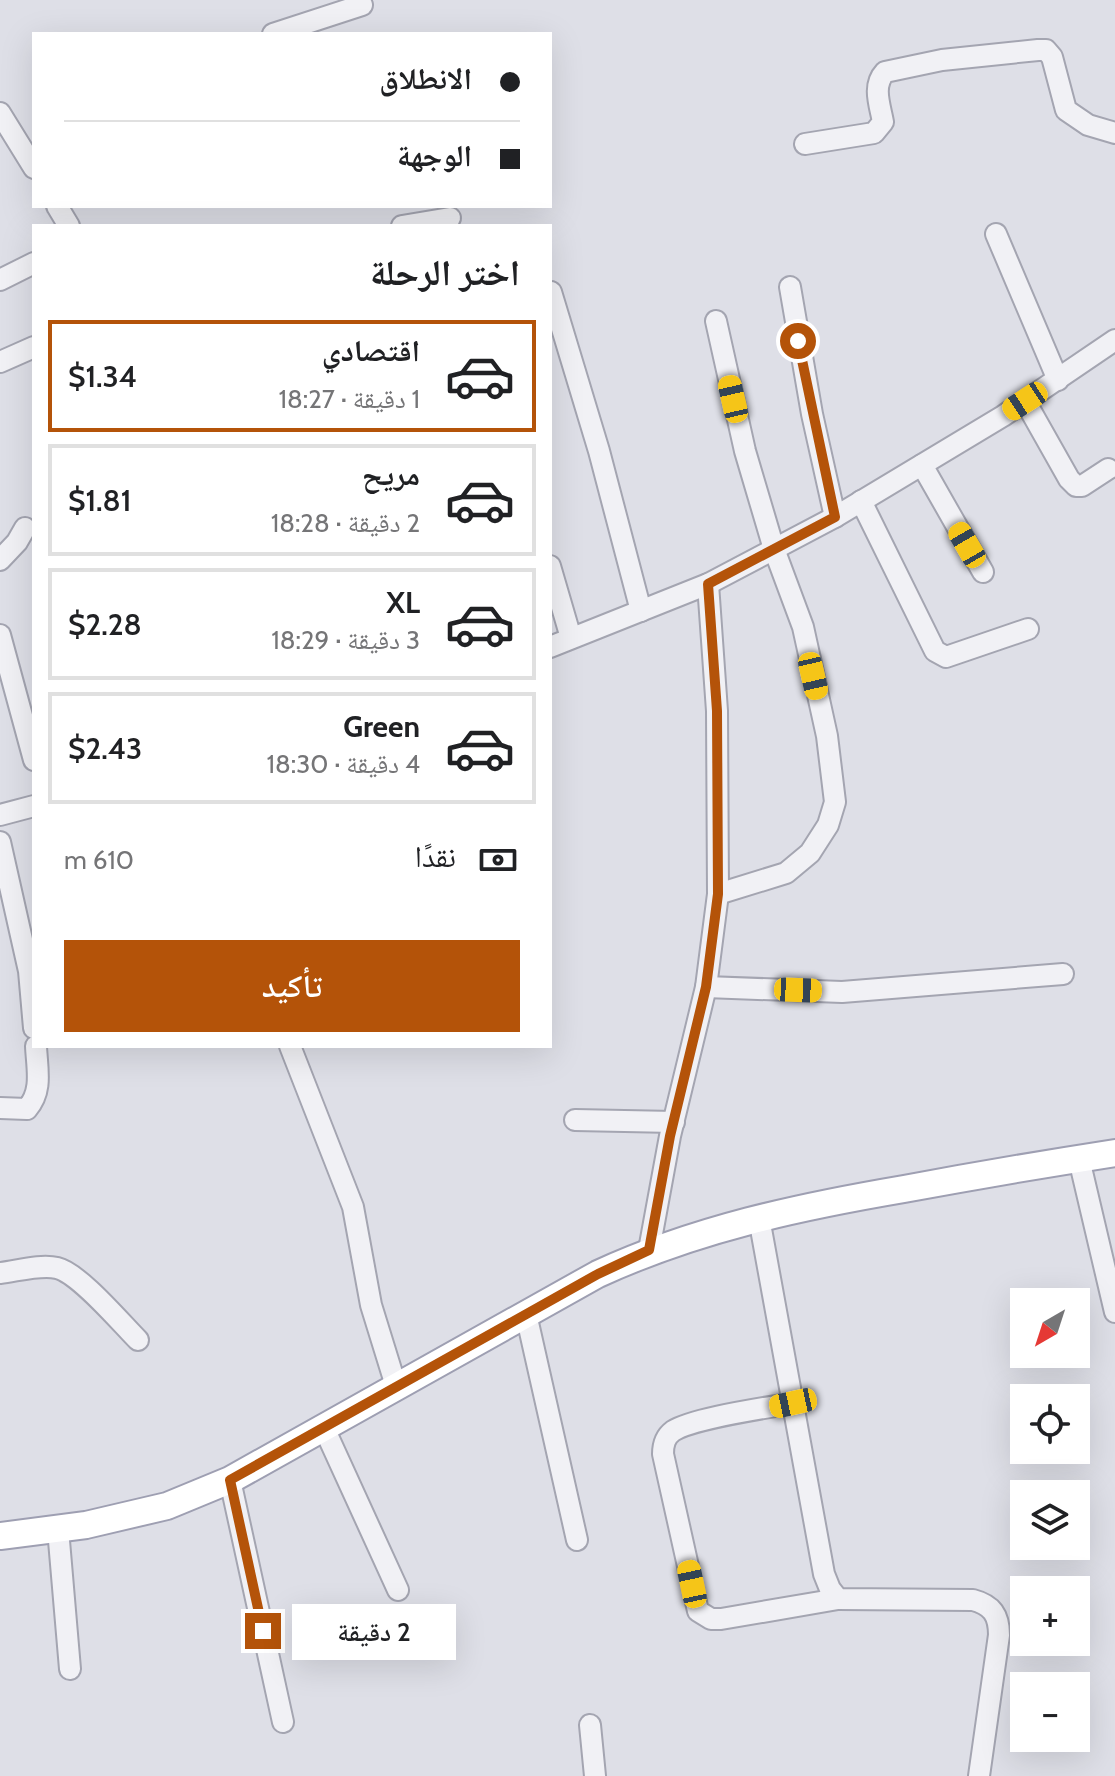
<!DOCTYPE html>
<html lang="ar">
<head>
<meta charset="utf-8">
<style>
	:root { --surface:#fff; --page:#f6f6f6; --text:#202124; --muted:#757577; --line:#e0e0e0; --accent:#b45309 }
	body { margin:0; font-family:Cabin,"Noto Naskh Arabic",sans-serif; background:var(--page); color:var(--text); direction:rtl; height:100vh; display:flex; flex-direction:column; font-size:30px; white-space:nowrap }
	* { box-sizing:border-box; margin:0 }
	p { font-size:26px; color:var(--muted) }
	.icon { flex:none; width:44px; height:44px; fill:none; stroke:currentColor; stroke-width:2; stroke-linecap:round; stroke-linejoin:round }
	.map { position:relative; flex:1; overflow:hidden; direction:ltr }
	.side { position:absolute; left:32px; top:224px; width:520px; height:824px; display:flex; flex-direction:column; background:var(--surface); border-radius:0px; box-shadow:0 8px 32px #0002; direction:rtl }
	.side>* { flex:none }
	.guide { position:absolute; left:32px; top:32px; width:520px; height:176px; border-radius:0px; box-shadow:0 8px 32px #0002; direction:rtl; display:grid; align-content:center; height:176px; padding:0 32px; background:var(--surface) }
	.needle { width:52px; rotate:219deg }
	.controls { position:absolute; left:1010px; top:1288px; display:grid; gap:16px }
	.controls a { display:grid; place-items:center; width:80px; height:80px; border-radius:0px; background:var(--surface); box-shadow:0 8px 32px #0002; font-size:40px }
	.end { position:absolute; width:36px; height:36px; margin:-18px; border:10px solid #b45309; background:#fff; box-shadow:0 0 0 4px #fff }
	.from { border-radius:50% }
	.bubble { position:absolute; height:56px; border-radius:0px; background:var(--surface); box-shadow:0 8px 32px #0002; font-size:26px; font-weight:600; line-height:56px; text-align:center; direction:rtl }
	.car { position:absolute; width:24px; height:48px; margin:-24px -12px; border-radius:10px; box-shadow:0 0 6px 2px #0007; background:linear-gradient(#f5c518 24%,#345 0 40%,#f5c518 0 76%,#345 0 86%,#f5c518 0) }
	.guide b { display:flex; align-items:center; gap:28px; height:76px; font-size:30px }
	.guide b+b { border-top:2px solid var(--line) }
	.guide i { width:20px; height:20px; background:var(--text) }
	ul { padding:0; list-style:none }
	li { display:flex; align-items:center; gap:24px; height:112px; margin:0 16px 12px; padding:0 16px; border:4px solid var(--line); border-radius:0px }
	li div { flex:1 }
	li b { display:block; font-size:30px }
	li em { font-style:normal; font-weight:600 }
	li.active { border-color:var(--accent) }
	li>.icon { width:72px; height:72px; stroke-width:1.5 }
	h2 { padding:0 32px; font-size:36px; line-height:96px }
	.pay { display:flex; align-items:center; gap:20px; height:88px; padding:0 32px; font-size:30px }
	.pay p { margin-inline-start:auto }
	.button { display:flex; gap:16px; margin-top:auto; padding:16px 32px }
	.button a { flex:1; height:92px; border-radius:0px; background:var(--accent); color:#fff; font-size:32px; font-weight:600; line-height:92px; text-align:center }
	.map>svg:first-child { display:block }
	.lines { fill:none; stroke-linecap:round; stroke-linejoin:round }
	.minor-casing { stroke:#a4a5b1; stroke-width:24 }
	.major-casing { stroke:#9e9fb2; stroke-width:30 }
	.minor { stroke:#f1f1f5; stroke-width:20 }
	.major { stroke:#fff; stroke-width:26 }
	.route { stroke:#b45309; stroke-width:10 }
</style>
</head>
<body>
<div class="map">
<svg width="1115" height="1776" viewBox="0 0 1115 1776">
	<rect width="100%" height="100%" fill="#dedfe7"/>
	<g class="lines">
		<defs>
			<g id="minor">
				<path d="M273,34l89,-29"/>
				<path d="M0,113l34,55"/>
				<path d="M805,144l69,-11 9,-11c-3,-17 -11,-36 2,-50l57,-12 96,-10h8l6,7 14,53 22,15 27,8"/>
				<path d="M57,206l12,20"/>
				<path d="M402,226l48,-8"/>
				<path d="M996,234l62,146"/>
				<path d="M0,280l34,-17"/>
				<path d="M790,287l22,127 23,103"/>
				<path d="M551,292l48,159 42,160"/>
				<path d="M716,321l29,130 29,98 29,78 24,109 8,66 -7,23 -18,28 -24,20 -68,21"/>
				<path d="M0,362l34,-15"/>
				<path d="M1025,401l44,78 7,7h6l26,-17"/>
				<path d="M922,465l61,107"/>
				<path d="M861,501l74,150 11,6 82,-28"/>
				<path d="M0,560l17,-18 8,-14"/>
				<path d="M550,566l21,72"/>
				<path d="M0,635l34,125"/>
				<path d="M550,647l158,-63 127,-67 168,-101 112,-76"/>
				<path d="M0,815l34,-9"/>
				<path d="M0,842l29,129 5,57"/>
				<path d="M706,987l136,5 221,-18"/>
				<path d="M290,1046l63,161 18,98 25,81"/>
				<path d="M0,1108l27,1c16,-18 10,-40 9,-63"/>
				<path d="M575,1120l99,2"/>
				<path d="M1079,1159l36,153"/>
				<path d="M759,1218l65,356 6,15 8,10 135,1c19,5 26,15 26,35l-20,141"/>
				<path d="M649,1250l21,-114 36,-149 12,-93 -1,-183 -9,-127"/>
				<path d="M0,1273c17,-2 41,-9 57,-5 22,5 64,55 81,72"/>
				<path d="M526,1314l51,226"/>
				<path d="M793,1403c-27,5 -100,15 -120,28 -8,6 -10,13 -10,23l35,157 13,8h10l117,-20"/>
				<path d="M324,1428l74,162"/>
				<path d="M230,1480l53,242"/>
				<path d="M58,1529l12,140"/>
				<path d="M590,1725l5,51"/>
			</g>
			<path id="major" d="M0,1536l86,-11 81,-19 63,-26 368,-206c98,-45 200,-67 306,-85 70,-13 140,-25 211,-36"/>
		</defs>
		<use href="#minor" class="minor-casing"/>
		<use href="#major" class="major-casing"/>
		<use href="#minor" class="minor"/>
		<use href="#major" class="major"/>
	</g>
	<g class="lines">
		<path class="route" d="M263,1631l-33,-151 368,-206 51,-24 21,-114 36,-149 12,-93 -1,-183 -9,-127 127,-67 -37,-176"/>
	</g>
</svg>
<div class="controls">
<a><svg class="needle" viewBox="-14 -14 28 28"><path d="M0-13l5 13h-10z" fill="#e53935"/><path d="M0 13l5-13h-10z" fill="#757577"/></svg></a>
<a><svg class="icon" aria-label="locate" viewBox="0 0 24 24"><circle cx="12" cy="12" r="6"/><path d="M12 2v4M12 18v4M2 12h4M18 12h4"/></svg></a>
<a><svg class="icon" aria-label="layers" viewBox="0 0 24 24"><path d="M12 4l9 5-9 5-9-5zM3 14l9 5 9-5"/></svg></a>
<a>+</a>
<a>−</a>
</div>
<i class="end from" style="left:798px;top:341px"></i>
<i class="end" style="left:263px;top:1631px"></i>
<div class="bubble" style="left:292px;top:1604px;width:164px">2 دقيقة</div>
<i class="car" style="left:733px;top:399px;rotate:347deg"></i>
<i class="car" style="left:1025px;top:401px;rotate:237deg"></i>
<i class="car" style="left:967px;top:545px;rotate:330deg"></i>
<i class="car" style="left:813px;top:676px;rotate:167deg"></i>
<i class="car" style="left:798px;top:990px;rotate:92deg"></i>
<i class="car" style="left:793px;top:1403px;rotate:258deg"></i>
<i class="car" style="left:692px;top:1584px;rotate:348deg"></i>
<div class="guide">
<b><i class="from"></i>الانطلاق</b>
<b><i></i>الوجهة</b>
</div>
<section class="side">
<h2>اختر الرحلة</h2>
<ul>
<li class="active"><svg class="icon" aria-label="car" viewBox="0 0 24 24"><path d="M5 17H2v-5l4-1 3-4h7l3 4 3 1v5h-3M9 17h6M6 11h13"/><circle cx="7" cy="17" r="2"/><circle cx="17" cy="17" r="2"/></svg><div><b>اقتصادي</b><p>1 دقيقة · 18:27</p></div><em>$1.34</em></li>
<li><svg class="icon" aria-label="car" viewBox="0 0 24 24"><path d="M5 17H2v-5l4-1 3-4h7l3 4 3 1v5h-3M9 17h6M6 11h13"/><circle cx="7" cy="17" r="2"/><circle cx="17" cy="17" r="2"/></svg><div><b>مريح</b><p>2 دقيقة · 18:28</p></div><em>$1.81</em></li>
<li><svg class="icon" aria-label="car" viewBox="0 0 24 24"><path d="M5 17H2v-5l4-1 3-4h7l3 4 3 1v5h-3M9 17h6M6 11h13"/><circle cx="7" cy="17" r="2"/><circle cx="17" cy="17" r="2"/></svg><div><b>XL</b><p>3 دقيقة · 18:29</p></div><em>$2.28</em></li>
<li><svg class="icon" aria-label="car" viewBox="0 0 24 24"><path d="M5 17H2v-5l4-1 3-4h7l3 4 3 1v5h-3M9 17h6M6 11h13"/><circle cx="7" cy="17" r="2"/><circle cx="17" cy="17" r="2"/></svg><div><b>Green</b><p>4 دقيقة · 18:30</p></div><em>$2.43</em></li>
</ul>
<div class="pay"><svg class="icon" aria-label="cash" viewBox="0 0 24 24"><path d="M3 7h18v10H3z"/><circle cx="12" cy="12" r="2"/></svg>نقدًا<p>610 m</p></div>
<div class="button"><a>تأكيد</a></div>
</section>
</div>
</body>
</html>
